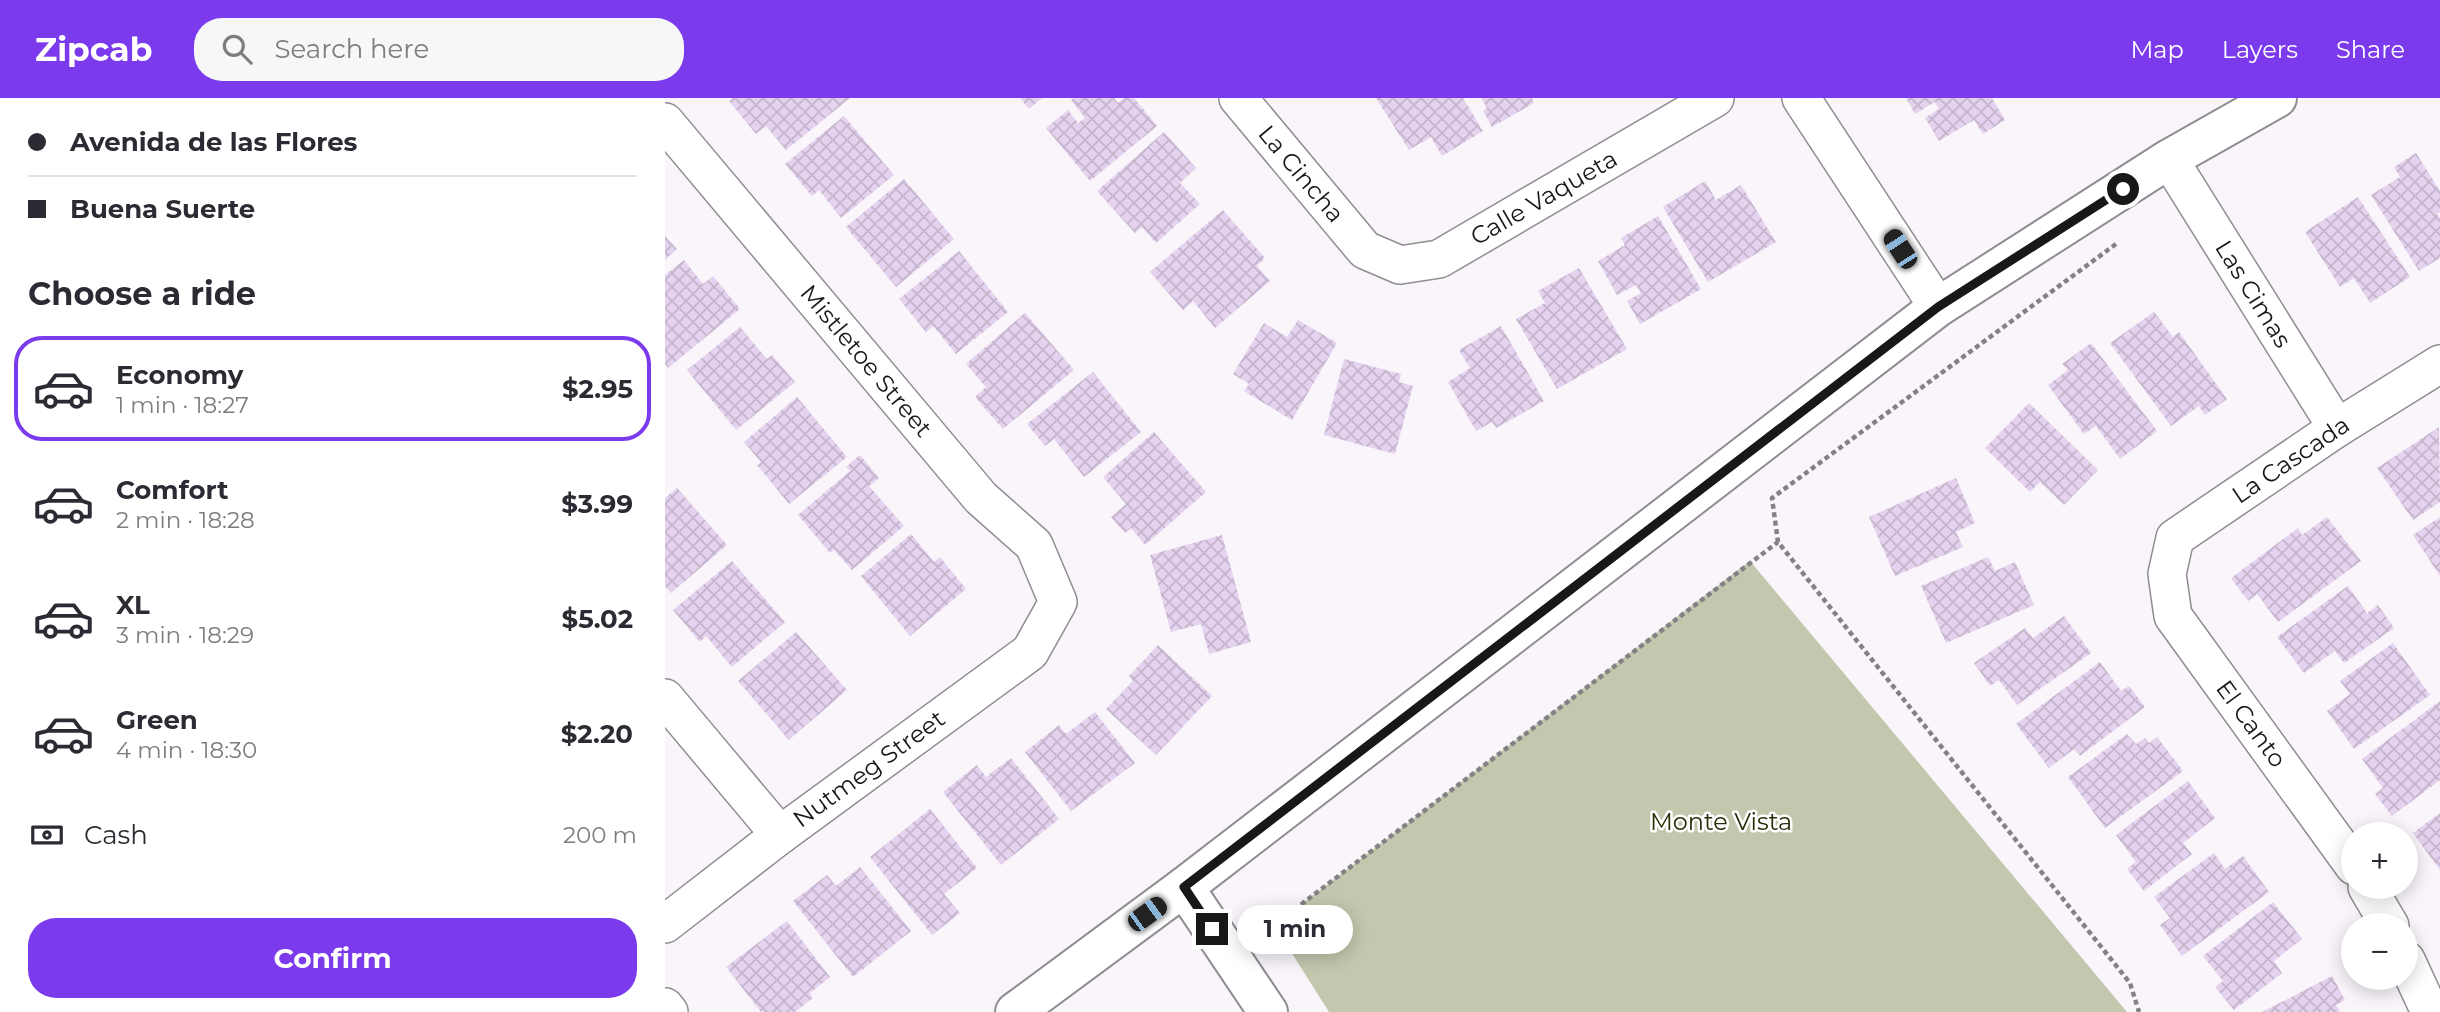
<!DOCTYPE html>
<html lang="en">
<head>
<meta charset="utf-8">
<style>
	:root { --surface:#fff; --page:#f7f7f7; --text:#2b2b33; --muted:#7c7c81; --line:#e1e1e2; --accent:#7c3aed }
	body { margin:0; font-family:Montserrat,sans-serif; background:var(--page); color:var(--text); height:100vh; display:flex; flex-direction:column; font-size:26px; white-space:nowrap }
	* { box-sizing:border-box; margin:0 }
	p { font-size:23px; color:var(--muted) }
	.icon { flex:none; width:38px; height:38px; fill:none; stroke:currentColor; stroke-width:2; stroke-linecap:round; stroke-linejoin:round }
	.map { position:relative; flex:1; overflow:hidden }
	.panel { display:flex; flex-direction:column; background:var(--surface); width:665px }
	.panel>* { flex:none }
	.hud { display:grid; align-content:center; height:154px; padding:0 28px; background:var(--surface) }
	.fabs { position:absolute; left:1676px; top:724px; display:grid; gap:14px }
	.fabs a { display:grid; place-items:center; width:77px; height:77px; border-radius:50%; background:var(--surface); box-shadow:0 4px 18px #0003; font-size:35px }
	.end { position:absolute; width:32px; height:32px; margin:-16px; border:9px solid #181719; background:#fff; box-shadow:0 0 0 4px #fff }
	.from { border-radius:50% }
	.bubble { position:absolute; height:49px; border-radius:24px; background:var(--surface); box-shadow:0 4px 18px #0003; font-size:23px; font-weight:700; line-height:49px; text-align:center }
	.car { position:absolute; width:21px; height:42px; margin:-21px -10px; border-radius:9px; box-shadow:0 0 5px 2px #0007; background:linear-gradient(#222 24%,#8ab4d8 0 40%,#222 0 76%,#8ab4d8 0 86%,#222 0) }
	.hud b { display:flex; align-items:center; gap:24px; height:66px; font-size:26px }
	.hud b+b { border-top:2px solid var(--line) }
	.hud i { width:18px; height:18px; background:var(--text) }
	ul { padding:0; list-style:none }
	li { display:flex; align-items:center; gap:21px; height:105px; margin:0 14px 10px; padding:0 14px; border:4px solid transparent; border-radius:28px }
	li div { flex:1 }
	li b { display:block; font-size:26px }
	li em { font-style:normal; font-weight:700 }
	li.current { border-color:var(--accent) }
	li>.icon { width:63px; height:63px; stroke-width:1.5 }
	h2 { padding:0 28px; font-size:32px; line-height:84px }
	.pay { display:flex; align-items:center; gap:18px; height:77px; padding:0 28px; font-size:26px }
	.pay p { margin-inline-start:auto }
	.action { display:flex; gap:14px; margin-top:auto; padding:14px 28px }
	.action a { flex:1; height:80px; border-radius:28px; background:var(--accent); color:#fff; font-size:28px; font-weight:700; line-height:80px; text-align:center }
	header { display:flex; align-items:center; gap:42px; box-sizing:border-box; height:98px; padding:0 35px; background:var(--accent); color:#fff }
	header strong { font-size:33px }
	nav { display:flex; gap:38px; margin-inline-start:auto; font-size:24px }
	.search { width:490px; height:63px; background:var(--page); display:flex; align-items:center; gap:18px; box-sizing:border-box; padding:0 24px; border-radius:28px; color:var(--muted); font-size:26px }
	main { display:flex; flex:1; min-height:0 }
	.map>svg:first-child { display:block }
	.park { fill:#c2c7ae }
	.building { fill:url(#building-cross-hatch) }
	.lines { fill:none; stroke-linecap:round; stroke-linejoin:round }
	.minor-casing { stroke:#908d92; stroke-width:40 }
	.tertiary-casing { stroke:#908d92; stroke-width:42 }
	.secondary-casing { stroke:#908d92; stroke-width:42 }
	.path { stroke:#848185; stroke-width:4.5; stroke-dasharray:5 3.5; stroke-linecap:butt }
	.minor { stroke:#fff; stroke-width:37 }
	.tertiary { stroke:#fff; stroke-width:38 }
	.secondary { stroke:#fff; stroke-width:38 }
	.route { stroke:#181719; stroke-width:9 }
	.labels { text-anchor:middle; stroke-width:5; stroke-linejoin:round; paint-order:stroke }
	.street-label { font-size:24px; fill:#181719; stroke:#fff }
	.park-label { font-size:24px; fill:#2b2f08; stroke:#fff }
</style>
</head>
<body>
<header>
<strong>Zipcab</strong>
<div class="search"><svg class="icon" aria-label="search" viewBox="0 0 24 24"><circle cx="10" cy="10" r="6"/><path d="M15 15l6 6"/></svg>Search here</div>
<nav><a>Map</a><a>Layers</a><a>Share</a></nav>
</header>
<main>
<section class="panel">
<div class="hud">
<b><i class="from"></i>Avenida de las Flores</b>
<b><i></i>Buena Suerte</b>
</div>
<h2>Choose a ride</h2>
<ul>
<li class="current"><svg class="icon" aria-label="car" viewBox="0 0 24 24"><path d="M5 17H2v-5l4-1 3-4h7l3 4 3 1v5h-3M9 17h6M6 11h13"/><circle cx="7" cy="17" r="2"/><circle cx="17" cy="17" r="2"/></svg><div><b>Economy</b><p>1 min · 18:27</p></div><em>$2.95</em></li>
<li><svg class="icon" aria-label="car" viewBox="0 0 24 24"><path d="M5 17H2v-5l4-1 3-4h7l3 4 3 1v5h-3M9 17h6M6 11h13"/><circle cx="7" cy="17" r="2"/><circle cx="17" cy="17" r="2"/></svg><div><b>Comfort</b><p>2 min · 18:28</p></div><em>$3.99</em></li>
<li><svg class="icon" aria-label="car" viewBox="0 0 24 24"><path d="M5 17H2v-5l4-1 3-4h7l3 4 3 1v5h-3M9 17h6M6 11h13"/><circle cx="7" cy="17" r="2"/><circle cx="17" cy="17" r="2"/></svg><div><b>XL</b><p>3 min · 18:29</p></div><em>$5.02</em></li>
<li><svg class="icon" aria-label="car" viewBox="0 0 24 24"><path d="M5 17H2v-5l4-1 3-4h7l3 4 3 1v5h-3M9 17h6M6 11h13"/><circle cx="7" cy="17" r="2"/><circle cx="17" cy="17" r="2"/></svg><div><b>Green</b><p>4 min · 18:30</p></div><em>$2.20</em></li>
</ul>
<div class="pay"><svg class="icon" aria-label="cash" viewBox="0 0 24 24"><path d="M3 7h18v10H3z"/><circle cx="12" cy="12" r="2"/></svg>Cash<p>200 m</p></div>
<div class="action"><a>Confirm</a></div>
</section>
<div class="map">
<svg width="1775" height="914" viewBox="0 0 1775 914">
	<defs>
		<pattern id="building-cross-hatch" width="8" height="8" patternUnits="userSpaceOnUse" patternTransform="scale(1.75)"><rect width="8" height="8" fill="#e5d2ee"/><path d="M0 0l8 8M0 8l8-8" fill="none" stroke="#c4b4cc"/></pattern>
	</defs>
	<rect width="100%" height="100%" fill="#f9f5fb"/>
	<path class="park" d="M1085,463l377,451h-798l-55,-87z"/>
	<g class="building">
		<path d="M67,0h118l-64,52 -20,-24 -10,8 -27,-33z"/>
		<path d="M355,0h22l-13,11z"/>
		<path d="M409,0h40l4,5 6,-5h10l23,28 -67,55 -44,-53 22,-18 10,13 7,-5 -14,-18z"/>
		<path d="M711,0h87l20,33 -41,25 -11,-19 -22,13z"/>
		<path d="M816,0h51l2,5 -42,24 -9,-16 4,-3z"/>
		<path d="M1241,0h86l13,22 -22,14 -9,-14 -35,21 -14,-23 14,-9 -4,-7 -20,12z"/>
		<path d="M179,18l50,59 -53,43 -22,-28 -7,6 -27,-32z"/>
		<path d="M499,34l32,36 -16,15 20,21 -44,39 -14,-16 -7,6 -38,-42z"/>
		<path d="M1751,55l24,38v21l-3,2 3,4v40l-21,13 -48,-76 29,-18 -6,-10z"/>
		<path d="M239,81l50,60 -58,48 -50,-60z"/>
		<path d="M1040,83l11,19 25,-15 35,57 -68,40 -45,-75z"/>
		<path d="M1693,99l52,80 -40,26 -16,-25 -14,9 -35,-55z"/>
		<path d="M558,112l42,48 -8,8 13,15 -55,47 -22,-27 -10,9 -33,-38z"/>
		<path d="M993,118l43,73 -61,35 -13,-23 14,-8 -5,-8 -19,10 -19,-34 27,-16 -4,-7z"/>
		<path d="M0,138l12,13 -12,11z"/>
		<path d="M294,153l49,61 -52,42 -23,-28 -7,6 -27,-33z"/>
		<path d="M19,162l19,24 10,-8 27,33 -72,59 -3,-4v-89z"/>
		<path d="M914,170l48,81 -70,40 -41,-70 29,-16 -7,-12z"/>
		<path d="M1489,214l19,25 6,-5 48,67 -22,16 -6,-9 -28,20 -61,-83z"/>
		<path d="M360,215l49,57 -71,59 -28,-32 11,-10 -20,-23z"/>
		<path d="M633,222l39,23 -45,77 -48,-29 5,-7 -16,-10 31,-51 23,14z"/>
		<path d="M836,228l43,75 -48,27 -4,-6 -16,9 -28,-49 22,-14 -11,-18z"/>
		<path d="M75,229l27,32 5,-4 23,27 -59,48 -49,-60z"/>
		<path d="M1426,245l66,88 -37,28 -24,-33 -12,8 -36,-49 20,-15 -6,-6z"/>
		<path d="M679,261l57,15 -2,8 14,4 -18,68 -71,-19z"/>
		<path d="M428,274l48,60 -57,45 -30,-38 -9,7 -18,-22z"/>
		<path d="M132,299l50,60 -58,47 -32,-39 4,-3 -17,-20z"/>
		<path d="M1364,305l69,67 -34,35 -24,-23 -10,10 -45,-44z"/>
		<path d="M1774,329l1,75 -27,18 -36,-52z"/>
		<path d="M489,334l52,60 -61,53 -14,-17 -6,5 -14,-16 15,-13 -23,-27z"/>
		<path d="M195,357l19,23 -10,8 35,40 -52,44 -18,-20 -4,3 -32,-38 52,-44 -4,-4z"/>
		<path d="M1291,380l19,45 -19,9 7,15 -68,29 -26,-59z"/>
		<path d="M12,390l50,57 -56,48 -6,-7v-88z"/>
		<path d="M1662,419l34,44 -83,61 -21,-28 -9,7 -17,-23 67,-50 4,7z"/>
		<path d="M1775,419v59l-27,-41z"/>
		<path d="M246,436l23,28 6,-5 26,32 -56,47 -49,-60z"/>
		<path d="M557,437l29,107 -42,12 -8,-30 -30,8 -21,-77z"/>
		<path d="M1323,459l7,14 20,-9 19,43 -88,38 -25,-57z"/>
		<path d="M67,463l53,61 -53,45 -26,-31 -6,6 -27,-32z"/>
		<path d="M1683,488l19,27 11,-8 16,23 -50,35 -9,-12 -31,22 -27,-36z"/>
		<path d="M1399,518l27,37 -74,52 -18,-25 -9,6 -16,-23 51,-35 8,10z"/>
		<path d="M131,534l51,58 -58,50 -51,-59z"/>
		<path d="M1728,545l37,52 -76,54 -27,-38 23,-17 -10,-13z"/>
		<path d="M493,547l54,51 -56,59 -50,-46 27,-28 -4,-5z"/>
		<path d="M1435,564l21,29 8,-5 16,21 -65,49 -6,-7 -25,19 -33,-44z"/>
		<path d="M1775,603v79l-48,36 -17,-22 8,-6 -21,-29z"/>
		<path d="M430,614l40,51 -64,48 -46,-59 34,-27 7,9z"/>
		<path d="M1462,636l9,10 9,-6 4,5 8,-6 26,34 -78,57 -37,-51z"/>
		<path d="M346,660l48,61 -58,46 -58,-73 34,-27 9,12z"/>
		<path d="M1523,683l27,37 -32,25 9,11 -48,37 -17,-22 9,-7 -20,-27z"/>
		<path d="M265,711l47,59 -33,26 16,19 -28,22 -62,-78z"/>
		<path d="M1775,715v57l-27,-37z"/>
		<path d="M1549,755l11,16 18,-13 26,36 -87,64 -22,-31 10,-7 -16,-21z"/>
		<path d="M195,769l51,64 -58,46 -60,-76 34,-26 9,11z"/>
		<path d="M1608,804l29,37 -28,22 8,12 -48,37 -19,-23 8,-6 -20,-25z"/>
		<path d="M122,823l43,56 -20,16 3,5 -18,14h-34l-35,-45z"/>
		<path d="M1667,878l13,24 -9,5 4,7h-78z"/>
	</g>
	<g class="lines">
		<defs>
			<g id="minor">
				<path d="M573,0l127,152 35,15 39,-6 276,-161"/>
				<path d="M1136,0l137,209"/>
				<path d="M0,24l316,376 53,47 24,57 -28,50 -250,183 -115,89"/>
				<path d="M1504,61l168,269"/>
				<path d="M0,600l115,137"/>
				<path d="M1689,768l-181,-250 -6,-42 8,-36 162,-110 103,-64"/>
				<path d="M1702,789l23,39"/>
				<path d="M1741,862l24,52"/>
				<path d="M0,909l4,5"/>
			</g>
			<path id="tertiary" d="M519,789l84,125"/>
			<path id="secondary" d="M350,914l169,-125 754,-580 231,-148 108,-61"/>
		</defs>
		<use href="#minor" class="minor-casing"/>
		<use href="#tertiary" class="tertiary-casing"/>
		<use href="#secondary" class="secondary-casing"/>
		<g class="path">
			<path d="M1451,146l-344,254 6,44 352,441 9,29"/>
			<path d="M609,827l504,-383"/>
		</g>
		<use href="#minor" class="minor"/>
		<use href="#tertiary" class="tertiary"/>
		<use href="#secondary" class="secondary"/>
	</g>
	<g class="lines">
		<path class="route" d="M547,831l-28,-42 754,-580 185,-118"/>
	</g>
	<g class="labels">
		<g class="street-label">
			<text transform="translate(636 76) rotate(50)" y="8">La Cincha</text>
			<text transform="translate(879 100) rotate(-30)" y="8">Calle Vaqueta</text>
			<text transform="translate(1588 196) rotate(58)" y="8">Las Cimas</text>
			<text transform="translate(201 263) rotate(50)" y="8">Mistletoe Street</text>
			<text transform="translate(1626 362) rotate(-34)" y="8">La Cascada</text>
			<text transform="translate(1586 626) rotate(54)" y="8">El Canto</text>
			<text transform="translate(204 671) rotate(-36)" y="8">Nutmeg Street</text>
		</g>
		<g class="park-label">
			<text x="1056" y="732">Monte Vista</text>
		</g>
	</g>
</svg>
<div class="fabs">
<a>+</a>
<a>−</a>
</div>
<i class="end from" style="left:1458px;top:91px"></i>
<i class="end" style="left:547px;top:831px"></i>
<div class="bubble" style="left:572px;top:807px;width:116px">1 min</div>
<i class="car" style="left:1235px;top:151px;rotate:327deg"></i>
<i class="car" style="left:482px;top:816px;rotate:54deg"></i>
</div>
</main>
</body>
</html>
